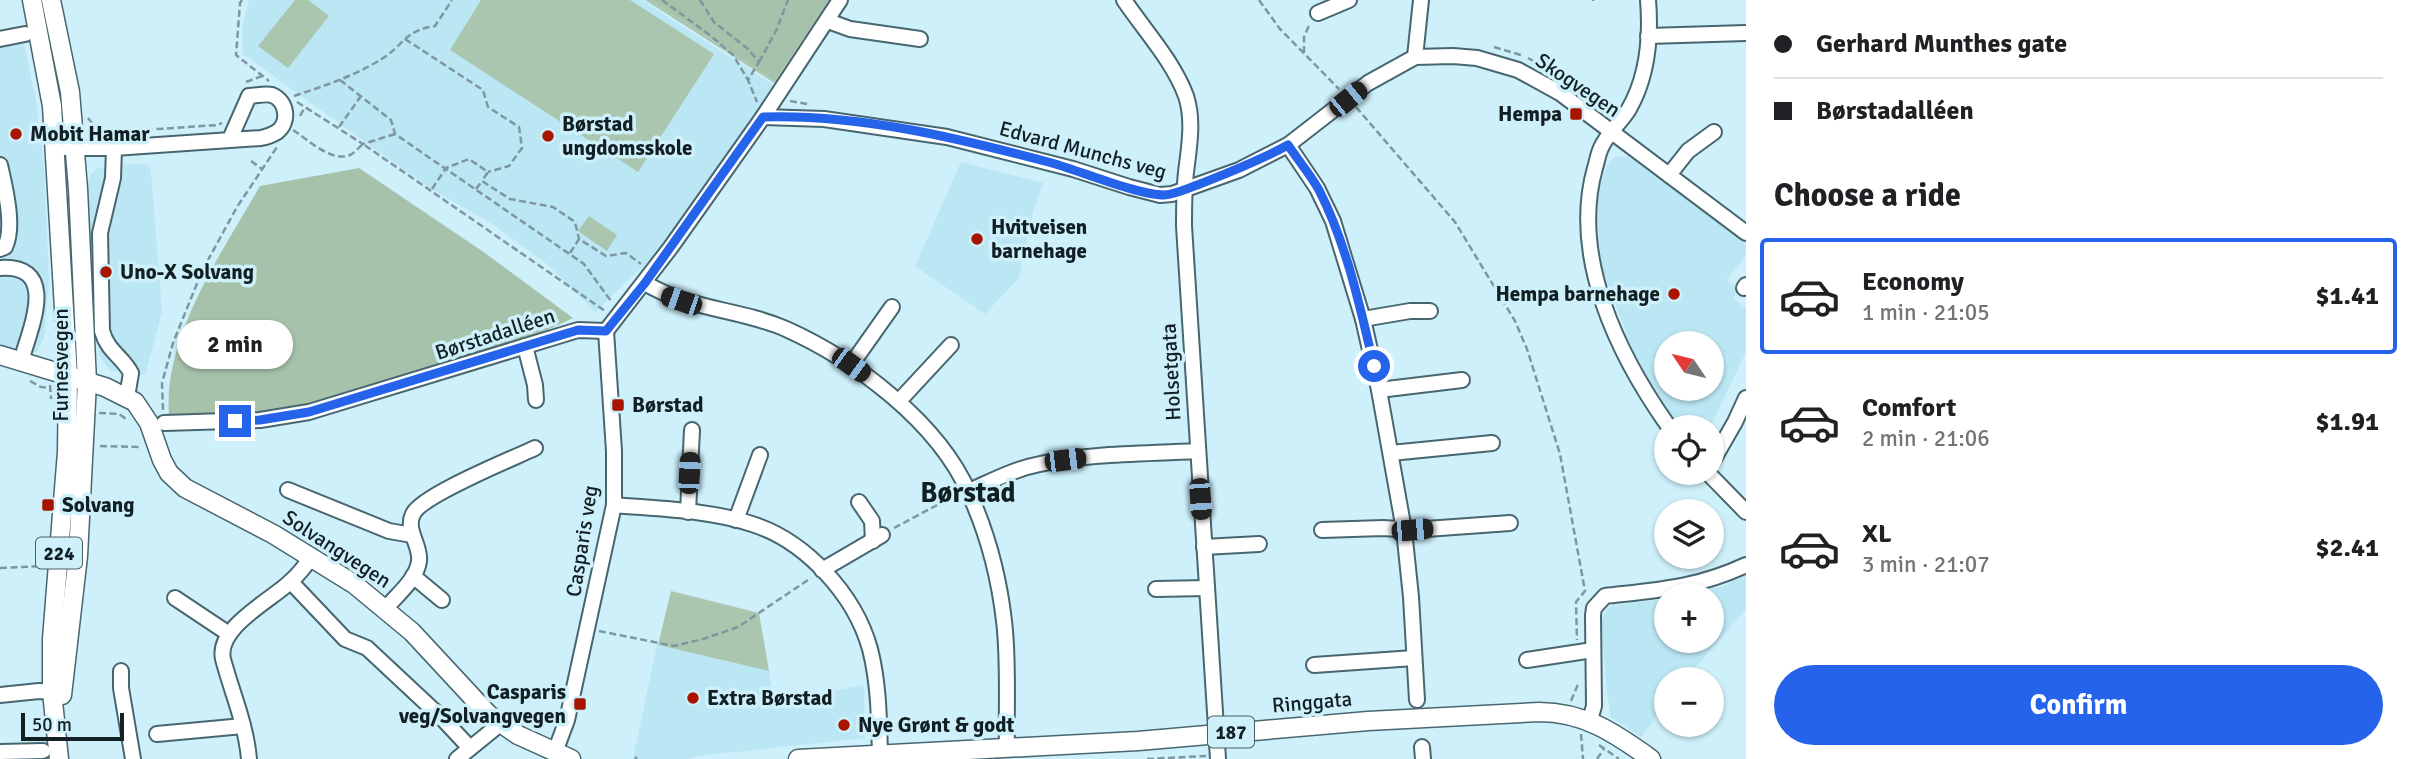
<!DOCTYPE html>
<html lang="en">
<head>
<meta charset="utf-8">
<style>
	:root { --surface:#fff; --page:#f6f6f6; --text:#202124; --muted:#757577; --line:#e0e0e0; --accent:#2563eb }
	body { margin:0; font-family:Signika,sans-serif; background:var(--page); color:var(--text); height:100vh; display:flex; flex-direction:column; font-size:26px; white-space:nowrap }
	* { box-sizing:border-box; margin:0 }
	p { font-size:23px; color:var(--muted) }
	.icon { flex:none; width:38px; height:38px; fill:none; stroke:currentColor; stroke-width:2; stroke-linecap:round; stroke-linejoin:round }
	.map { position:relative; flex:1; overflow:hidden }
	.sheet { display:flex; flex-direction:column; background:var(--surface); width:665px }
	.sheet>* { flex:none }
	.guide { display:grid; align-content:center; height:154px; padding:0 28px; background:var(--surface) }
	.needle { width:46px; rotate:305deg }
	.buttons { position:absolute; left:1654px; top:331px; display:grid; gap:14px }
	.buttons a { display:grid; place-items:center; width:70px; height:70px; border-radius:50%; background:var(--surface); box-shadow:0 2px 5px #0004; font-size:35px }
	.scale { position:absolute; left:21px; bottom:18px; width:103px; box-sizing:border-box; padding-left:7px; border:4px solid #121f23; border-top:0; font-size:19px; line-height:24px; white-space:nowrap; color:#121f23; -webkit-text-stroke:5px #cef0fb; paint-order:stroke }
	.end { position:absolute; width:32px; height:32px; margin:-16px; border:9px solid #2563eb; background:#fff; box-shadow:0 0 0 4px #fff }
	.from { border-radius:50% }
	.bubble { position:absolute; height:49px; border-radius:24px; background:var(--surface); box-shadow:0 2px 5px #0004; font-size:23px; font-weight:700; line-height:49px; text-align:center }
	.car { position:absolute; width:21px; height:42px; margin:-21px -10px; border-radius:9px; box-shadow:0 0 5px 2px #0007; background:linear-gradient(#222 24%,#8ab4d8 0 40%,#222 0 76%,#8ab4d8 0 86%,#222 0) }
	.guide b { display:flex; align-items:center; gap:24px; height:66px; font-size:26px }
	.guide b+b { border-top:2px solid var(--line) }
	.guide i { width:18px; height:18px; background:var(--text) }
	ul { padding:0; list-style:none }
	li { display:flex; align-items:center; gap:21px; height:116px; margin:0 14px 10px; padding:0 14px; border:4px solid transparent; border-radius:7px }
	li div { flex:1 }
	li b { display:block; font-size:26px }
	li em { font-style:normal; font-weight:700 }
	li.active { border-color:var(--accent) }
	li>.icon { width:63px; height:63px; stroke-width:1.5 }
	h2 { padding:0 28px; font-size:32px; line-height:84px }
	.primary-button { display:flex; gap:14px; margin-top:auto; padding:14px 28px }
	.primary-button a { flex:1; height:80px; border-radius:42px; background:var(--accent); color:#fff; font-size:28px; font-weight:700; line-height:80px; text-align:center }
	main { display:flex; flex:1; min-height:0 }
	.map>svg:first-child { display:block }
	.built { fill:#bbe6f4; fill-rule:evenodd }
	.green { fill:#abc6af }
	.forest { fill:#a6c2aa }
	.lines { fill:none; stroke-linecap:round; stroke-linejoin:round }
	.minor-casing { stroke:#48666f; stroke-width:18 }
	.major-casing { stroke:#48666f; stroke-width:21 }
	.path { stroke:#7e979f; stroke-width:2.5; stroke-dasharray:7 3.5; stroke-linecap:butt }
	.minor { stroke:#fff; stroke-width:14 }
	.major { stroke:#fff; stroke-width:18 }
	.route { stroke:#2563eb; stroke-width:9 }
	.poi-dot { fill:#a71500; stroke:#cef0fb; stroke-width:2.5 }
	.labels { text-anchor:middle; stroke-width:7; stroke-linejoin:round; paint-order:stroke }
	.shield { fill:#cef0fb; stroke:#4a5e64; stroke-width:2 }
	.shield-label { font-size:19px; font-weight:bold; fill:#121f23 }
	.street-label { font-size:21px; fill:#121f23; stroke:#cef0fb }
	.poi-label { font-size:21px; font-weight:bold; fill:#121f23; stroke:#cef0fb; text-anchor:start }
	.district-label { font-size:28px; font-weight:bold; fill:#121f23; stroke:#cef0fb }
</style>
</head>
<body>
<main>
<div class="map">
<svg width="1746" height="759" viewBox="0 0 1746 759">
	<rect width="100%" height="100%" fill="#cef0fb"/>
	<g class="built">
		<path d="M249,0h393l133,86 -117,166 -63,60 -48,-48 -53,-39 -66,-38 -185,-133 -1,-25z"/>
		<path d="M23,39l13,62 8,66 5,112 -5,59 -7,14 -18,-1 -19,-6v-303z"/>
		<path d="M1620,156l9,1 117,87v12l-20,24 14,10 -7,8 13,10v44l-36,75h-30l-7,-9 -17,-26 -23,-42 -31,-81 -5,-49 1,-25 9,-30 6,-7zM1666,343h46v45h-46z"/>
		<path d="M961,162l82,21 -10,29 -14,66 -34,36 -70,-48z"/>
		<path d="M145,164l4,2 2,6 11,140 -17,63 -34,-4 -12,-15 -7,-38 -6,-127 4,-15 6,-7 20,-4z"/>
		<path d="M1746,575v34l-61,70h-19v24l-25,34 -30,-20 -4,-24 -6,-73 6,-11 7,-4 52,-6v41h46v-45h-25l36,-9z"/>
		<path d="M657,645l112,26 5,31 90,-17 1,53 -167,18 -9,3h-56z"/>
	</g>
	<g class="green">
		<path d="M295,0h13l21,16 -41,52 -30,-22z"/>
		<path d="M481,0h149l84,54 -76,118 -188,-122z"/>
		<path d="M645,0h6l124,81 55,-81h3l-57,84z"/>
		<path d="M589,216l28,19 -10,16 -29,-20z"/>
		<path d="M671,591l88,22 10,58 -111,-26z"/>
	</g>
	<g class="forest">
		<path d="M651,0h179l-55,81z"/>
		<path d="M359,168l126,85 88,65 -32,15 -225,71 -62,10 -85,1c-6,-78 53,-163 91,-229z"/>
	</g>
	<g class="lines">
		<defs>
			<g id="minor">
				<path d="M1124,0c21,31 49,61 62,96 8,24 3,52 0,76 -2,18 -2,36 -2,54l34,533"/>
				<path d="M1648,0c3,37 0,76 -19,109 -8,13 -22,25 -28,39 -3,6 -4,14 -6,20 -25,89 23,187 74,259"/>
				<path d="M1318,13l31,-13"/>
				<path d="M828,21l22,8 70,10"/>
				<path d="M1648,36l98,-3"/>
				<path d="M0,39l25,-5"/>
				<path d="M1415,57l6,-57"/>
				<path d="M763,117l61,2 123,18 126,32 56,18 31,8 12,-1 67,-24 49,-25 80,-62 47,-26 38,-1 24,2 41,12 42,23 186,140"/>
				<path d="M1288,145l29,43 16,33 30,98 16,71 25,140 7,67 6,103"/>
				<path d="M65,148h49l147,-10c5,-1 11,-3 16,-6 13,-10 10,-31 -5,-37 -7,-2 -16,1 -23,1l-19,43"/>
				<path d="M114,148l-1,30 -13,55 2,98c6,21 20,25 29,42l-4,24"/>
				<path d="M0,165c5,22 15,62 5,82l-5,2"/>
				<path d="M1669,175l19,-24 26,-19"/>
				<path d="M0,268c60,-4 30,61 21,93"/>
				<path d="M645,283c44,27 96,26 141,46 69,31 152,93 183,164 18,39 30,85 35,128 5,40 2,87 3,128"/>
				<path d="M1744,288l2,-3"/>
				<path d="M1363,319l47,-8h20"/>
				<path d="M606,331l65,-84 92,-130 77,-117"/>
				<path d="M525,346l10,39 1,15"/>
				<path d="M851,365l41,-58"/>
				<path d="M1379,390l83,-10"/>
				<path d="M899,401l52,-56"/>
				<path d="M164,423l96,-3 49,-8 269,-82 28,1"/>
				<path d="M1391,453l101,-10"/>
				<path d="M1712,462l23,-40 11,-24"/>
				<path d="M1707,472l39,40"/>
				<path d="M288,490l101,41 23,4"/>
				<path d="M969,491c23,-10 45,-22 71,-27 51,-11 105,-10 157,-13"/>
				<path d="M859,502l13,19 1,20"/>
				<path d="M614,505c46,4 95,5 138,19 54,17 103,71 118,125 9,35 9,71 10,107"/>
				<path d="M688,512l4,-82"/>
				<path d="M736,520l24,-65"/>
				<path d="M1322,530l61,-2 29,2 98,-7"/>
				<path d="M1204,547l55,-3"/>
				<path d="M822,570l60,-35"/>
				<path d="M413,576l29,24"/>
				<path d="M291,582l54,57 22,9 75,70 28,30"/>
				<path d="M1156,589l51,-1"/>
				<path d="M175,598l54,36"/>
				<path d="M386,608c11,-13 31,-29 33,-47 2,-16 -14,-31 -6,-47 9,-19 99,-55 122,-66"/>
				<path d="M1527,660l66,-10"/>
				<path d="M1314,665l100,-7"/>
				<path d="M121,671v17l12,71"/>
				<path d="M0,695l39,-4 22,1"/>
				<path d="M1590,720l4,-14 -1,-91 1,-7 11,-12c52,-6 92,-8 141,-31"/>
				<path d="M157,734l86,-8"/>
				<path d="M1422,747l1,12"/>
				<path d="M0,752l43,-1"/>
				<path d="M555,752l12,-32 47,-215v-54l-8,-120"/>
				<path d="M249,759c-3,-35 -17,-66 -26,-100 -7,-32 49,-59 68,-78 8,-7 15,-16 21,-25"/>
				<path d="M457,759l43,-35"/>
			</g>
			<g id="major">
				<path d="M32,0l20,106 16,270 -1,76 -15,187v53l7,67"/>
				<path d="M51,0l19,92 8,97 9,193 -9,174 -16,139"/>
				<path d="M0,355l105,32 30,15 14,21 13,37 7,13 16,15 88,46 81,50 58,48 77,83 29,20 53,24"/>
				<path d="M798,759l340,-18 230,-20 171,-9c45,0 76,21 112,47"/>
			</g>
		</defs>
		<use href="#minor" class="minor-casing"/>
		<use href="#major" class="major-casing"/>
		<g class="path">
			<path d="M242,0l-2,3 -4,52 33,26"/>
			<path d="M662,0l49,36 22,19 15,25"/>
			<path d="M700,0l14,22 34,27 11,13 -11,18 9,22"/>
			<path d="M1259,0l21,29 59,60"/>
			<path d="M1593,0v1"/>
			<path d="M405,39l78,51 5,17 31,20 3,21 -13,18 -21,6"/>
			<path d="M1494,47l27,8"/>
			<path d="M1304,53v-16l6,-14"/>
			<path d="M1528,58l24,14"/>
			<path d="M759,62l17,-31 12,-31"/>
			<path d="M340,80l51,40 4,14 189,130 27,37"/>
			<path d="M246,82l16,-6"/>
			<path d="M294,96c30,-10 60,-20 86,-36 25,-15 23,-29 55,-34l17,-26"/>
			<path d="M790,101l17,3"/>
			<path d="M297,102l66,42 32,-10"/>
			<path d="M1356,107l99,115 60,99 12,28 33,105 25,137 -9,11 1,38"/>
			<path d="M300,116l5,-9"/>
			<path d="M88,118l8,10 32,3 90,-6 4,-2"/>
			<path d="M339,127l22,-31"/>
			<path d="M293,130c14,9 39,33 57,25 5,-2 9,-8 13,-11l242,167"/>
			<path d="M251,161l11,8"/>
			<path d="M432,189l14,-21 23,-9 19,13 -6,9"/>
			<path d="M476,189l6,-8 28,18 43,8 22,15 4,17"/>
			<path d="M570,253l9,-14 27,17 20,-3 15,11"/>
			<path d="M30,381l11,6 9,1"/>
			<path d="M50,385l1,14"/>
			<path d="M163,410l-1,-27 11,-40 29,-72 35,-64 40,-60"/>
			<path d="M99,413l20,1 7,5"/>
			<path d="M100,446l40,1"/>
			<path d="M894,528l62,-33"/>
			<path d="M0,568l42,-2"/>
			<path d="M599,631l75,15 29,-7 35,-12 73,-49"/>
			<path d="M1571,701l8,-19"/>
			<path d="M1581,734l2,25"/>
			<path d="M1599,745l20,14"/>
			<path d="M635,759l2,-2"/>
			<path d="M1147,759l59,-3"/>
			<path d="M1597,759l7,-10"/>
		</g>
		<use href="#minor" class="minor"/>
		<use href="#major" class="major"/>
	</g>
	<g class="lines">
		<path class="route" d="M235,421l25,-1 49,-8 269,-82 28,1 39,-48 118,-166c97,-3 195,21 289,46 28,8 86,32 112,32 13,-1 24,-7 36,-11 30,-12 59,-23 88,-39 10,15 22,29 31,45 28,55 41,117 55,176"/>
	</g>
	<g class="poi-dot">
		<rect x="1569" y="107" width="14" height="14" rx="3.5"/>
		<circle cx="16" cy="134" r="7"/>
		<circle cx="548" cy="136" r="7"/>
		<circle cx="977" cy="239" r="7"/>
		<circle cx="106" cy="272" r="7"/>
		<circle cx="1674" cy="294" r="7"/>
		<rect x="611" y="398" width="14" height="14" rx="3.5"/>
		<rect x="41" y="498" width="14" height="14" rx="3.5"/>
		<circle cx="693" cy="698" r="7"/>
		<rect x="573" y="697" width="14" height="14" rx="3.5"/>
		<circle cx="844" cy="725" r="7"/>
	</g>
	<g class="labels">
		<g class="shield">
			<rect x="36" y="537.5" width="46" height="31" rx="5"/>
			<rect x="1208" y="716.5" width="46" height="31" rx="5"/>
		</g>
		<g class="shield-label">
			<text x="59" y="560">224</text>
			<text x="1231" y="739">187</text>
		</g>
		<g class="street-label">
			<text transform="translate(1578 85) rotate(34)" y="7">Skogvegen</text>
			<text transform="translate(1083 150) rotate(15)" y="7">Edvard Munchs veg</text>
			<text transform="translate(495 334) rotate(-18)" y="7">Børstadalléen</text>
			<text transform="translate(61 365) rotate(-90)" y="7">Furnesvegen</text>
			<text transform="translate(1171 372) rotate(-93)" y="7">Holsetgata</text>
			<text transform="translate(582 541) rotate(-81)" y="7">Casparis veg</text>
			<text transform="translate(337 549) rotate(33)" y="7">Solvangvegen</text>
			<text transform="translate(1312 702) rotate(-5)" y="7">Ringgata</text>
		</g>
		<g class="poi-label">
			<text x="1562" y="121" text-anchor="end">Hempa</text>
			<text x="562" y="131">Børstad<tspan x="562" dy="24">ungdomsskole</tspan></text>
			<text x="30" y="141">Mobit Hamar</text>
			<text x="991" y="234">Hvitveisen<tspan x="991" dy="24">barnehage</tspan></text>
			<text x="120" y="279">Uno-X Solvang</text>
			<text x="1660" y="301" text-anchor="end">Hempa barnehage</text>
			<text x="632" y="412">Børstad</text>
			<text x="62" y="512">Solvang</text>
			<text x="566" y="699" text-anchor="end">Casparis<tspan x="566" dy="24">veg/Solvangvegen</tspan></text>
			<text x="707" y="705">Extra Børstad</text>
			<text x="858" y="732">Nye Grønt &amp; godt</text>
		</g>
		<g class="district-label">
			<text x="968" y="502">Børstad</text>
		</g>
	</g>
</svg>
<div class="buttons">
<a><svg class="needle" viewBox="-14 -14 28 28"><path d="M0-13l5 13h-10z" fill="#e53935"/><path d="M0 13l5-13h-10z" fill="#757577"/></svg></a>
<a><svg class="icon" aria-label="locate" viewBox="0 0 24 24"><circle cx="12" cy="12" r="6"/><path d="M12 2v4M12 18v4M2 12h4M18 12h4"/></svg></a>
<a><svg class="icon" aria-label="layers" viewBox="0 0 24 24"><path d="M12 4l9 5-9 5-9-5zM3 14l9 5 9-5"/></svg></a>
<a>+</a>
<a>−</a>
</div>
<div class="scale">50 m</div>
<i class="end from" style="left:1374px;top:366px"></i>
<i class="end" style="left:235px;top:421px"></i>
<div class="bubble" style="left:177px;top:320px;width:116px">2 min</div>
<i class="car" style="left:1348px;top:99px;rotate:51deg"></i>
<i class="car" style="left:681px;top:301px;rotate:289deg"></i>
<i class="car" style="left:851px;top:365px;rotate:126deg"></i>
<i class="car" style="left:1065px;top:460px;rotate:83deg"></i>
<i class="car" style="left:689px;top:473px;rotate:3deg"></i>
<i class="car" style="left:1200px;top:499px;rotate:176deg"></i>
<i class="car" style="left:1412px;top:530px;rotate:85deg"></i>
</div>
<section class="sheet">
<div class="guide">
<b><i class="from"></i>Gerhard Munthes gate</b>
<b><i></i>Børstadalléen</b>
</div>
<h2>Choose a ride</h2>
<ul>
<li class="active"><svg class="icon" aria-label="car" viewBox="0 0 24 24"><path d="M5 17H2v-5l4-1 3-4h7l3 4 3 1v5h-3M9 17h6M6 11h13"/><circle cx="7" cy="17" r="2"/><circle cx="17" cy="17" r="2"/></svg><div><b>Economy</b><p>1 min · 21:05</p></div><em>$1.41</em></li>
<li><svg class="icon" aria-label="car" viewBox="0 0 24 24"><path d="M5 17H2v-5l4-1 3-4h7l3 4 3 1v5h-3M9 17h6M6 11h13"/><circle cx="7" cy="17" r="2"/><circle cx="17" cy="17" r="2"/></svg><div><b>Comfort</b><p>2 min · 21:06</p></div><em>$1.91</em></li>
<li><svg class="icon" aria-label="car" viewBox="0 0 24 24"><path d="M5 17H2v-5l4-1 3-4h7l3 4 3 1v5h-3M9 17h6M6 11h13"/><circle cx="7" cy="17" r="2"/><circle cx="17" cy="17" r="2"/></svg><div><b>XL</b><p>3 min · 21:07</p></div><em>$2.41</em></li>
</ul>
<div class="primary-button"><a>Confirm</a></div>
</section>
</main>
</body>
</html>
